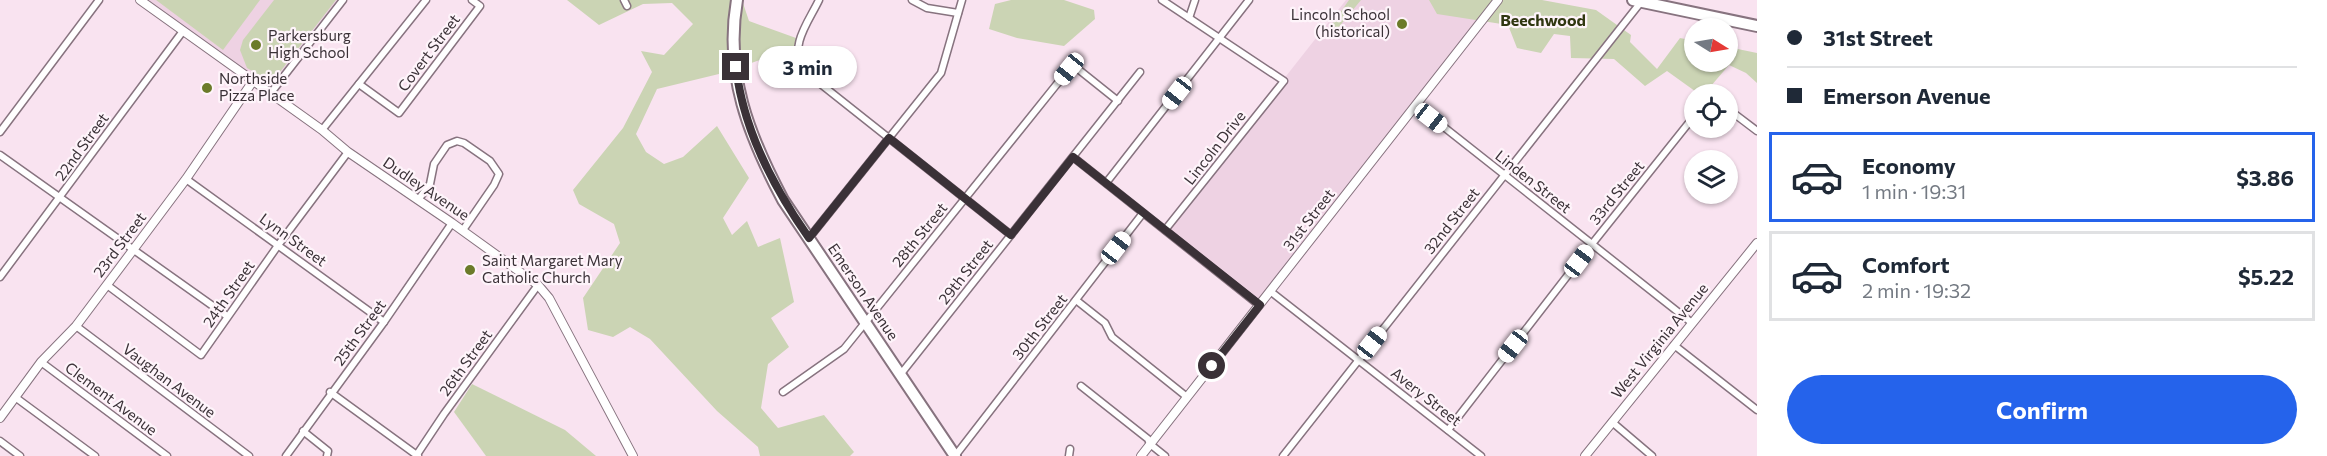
<!DOCTYPE html>
<html lang="en">
<head>
<meta charset="utf-8">
<style>
	:root { --surface:#fff; --page:#f6f6f7; --text:#1f2937; --muted:#747a83; --line:#e0e1e3; --accent:#2563eb }
	body { margin:0; font-family:Commissioner,sans-serif; background:var(--page); color:var(--text); height:100vh; display:flex; flex-direction:column; font-size:22px; white-space:nowrap }
	* { box-sizing:border-box; margin:0 }
	p { font-size:20px; color:var(--muted) }
	.icon { flex:none; width:33px; height:33px; fill:none; stroke:currentColor; stroke-width:2; stroke-linecap:round; stroke-linejoin:round }
	.map { position:relative; flex:1; overflow:hidden }
	.panel { display:flex; flex-direction:column; background:var(--surface); width:570px }
	.panel>* { flex:none }
	.banner { display:grid; align-content:center; height:132px; padding:0 30px; background:var(--surface) }
	.needle { width:39px; rotate:101deg }
	.buttons { position:absolute; left:1684px; top:18px; display:grid; gap:12px }
	.buttons a { display:grid; place-items:center; width:54px; height:54px; border-radius:50%; background:var(--surface); box-shadow:0 2px 4px #0004; font-size:30px }
	.end { position:absolute; width:27px; height:27px; margin:-14px; border:8px solid #3a3137; background:#fff; box-shadow:0 0 0 3px #fff }
	.from { border-radius:50% }
	.bubble { position:absolute; height:42px; border-radius:21px; background:var(--surface); box-shadow:0 2px 4px #0004; font-size:20px; font-weight:700; line-height:42px; text-align:center }
	.car { position:absolute; width:18px; height:36px; margin:-18px -9px; border-radius:8px; box-shadow:0 0 4px 2px #0007; background:linear-gradient(#fff 24%,#345 0 40%,#fff 0 76%,#345 0 86%,#fff 0) }
	.banner b { display:flex; align-items:center; gap:21px; height:57px; font-size:22px }
	.banner b+b { border-top:2px solid var(--line) }
	.banner i { width:15px; height:15px; background:var(--text) }
	ul { padding:0; list-style:none }
	li { display:flex; align-items:center; gap:18px; height:90px; margin:0 12px 9px; padding:0 18px; border:3px solid var(--line); border-radius:0px }
	li div { flex:1 }
	li b { display:block; font-size:22px }
	li em { font-style:normal; font-weight:700 }
	li.on { border-color:var(--accent) }
	li>.icon { width:54px; height:54px; stroke-width:1.5 }
	.primary-button { display:flex; gap:12px; margin-top:auto; padding:12px 30px }
	.primary-button a { flex:1; height:69px; border-radius:36px; background:var(--accent); color:#fff; font-size:24px; font-weight:700; line-height:69px; text-align:center }
	main { display:flex; flex:1; min-height:0 }
	.map>svg:first-child { display:block }
	.built { fill:#eed2e3 }
	.green { fill:#cbd4b4 }
	.lines { fill:none; stroke-linecap:round; stroke-linejoin:round }
	.minor-casing { stroke:#87737f; stroke-width:9 }
	.tertiary-casing { stroke:#87737f; stroke-width:10 }
	.primary-casing { stroke:#87737f; stroke-width:14 }
	.minor { stroke:#fff; stroke-width:6 }
	.tertiary { stroke:#fff; stroke-width:8 }
	.primary { stroke:#fff; stroke-width:10 }
	.route { stroke:#3a3137; stroke-width:8 }
	.poi-dot { fill:#6b7b29; stroke:#fef4fa; stroke-width:2 }
	.labels { text-anchor:middle; stroke-width:4.5; stroke-linejoin:round; paint-order:stroke }
	.poi-label { font-size:15px; fill:#3a3137; stroke:#fef4fa; text-anchor:start }
	.street-label { font-size:15px; fill:#3a3137; stroke:#fef4fa }
	.neighbourhood-label { font-size:16px; font-weight:bold; fill:#303711; stroke:#fef4fa }
</style>
</head>
<body>
<main>
<div class="map">
<svg width="1757" height="456" viewBox="0 0 1757 456">
	<rect width="100%" height="100%" fill="#f9e3f0"/>
	<g class="built">
		<path d="M140,0h203l-73,94z"/>
		<path d="M1346,0h152l-239,305 -94,-75z"/>
	</g>
	<g class="green">
		<path d="M156,0h104l-37,50z"/>
		<path d="M274,0h62l-60,77 -7,4 -22,-13 -7,-18 3,-10z"/>
		<path d="M567,0h175l7,21 47,17 -2,10 -71,25 -66,16 -21,45 10,18 18,12 19,-7 34,-31 32,52 -26,40 9,17 15,-14 11,26 22,-9 14,64 -23,16 18,29 -21,17 -7,44 17,20 46,-13 30,37 -4,4h-90l-2,-9 -41,-36 -67,-72 -20,-12 -17,10 -25,-7 -5,-32 37,-55 -6,-19 -35,-20 -6,-14 50,-62 29,-56 -11,-21 23,4 29,-31 -21,-21 -29,1 -44,21z"/>
		<path d="M1011,0h53l30,10 1,9 -31,27 -47,-8 -28,-9 6,-25z"/>
		<path d="M1349,0h12l-28,34 -3,-7z"/>
		<path d="M1429,0h113l54,10 35,25 -1,7 27,27 23,-31 15,3v21h33v-15l29,6v30l-11,-10 -17,-8 -25,29h-5l-32,-23 -22,15 -31,-27 -43,-1 -1,-22 -16,-2 -13,19 -24,-5 -9,-23 -71,-11z"/>
		<path d="M472,384l93,46 31,26h-110l-32,-44z"/>
	</g>
	<g class="lines">
		<defs>
			<g id="minor">
				<path d="M624,0l3,6"/>
				<path d="M819,0c-11,23 -30,45 -16,70l208,165"/>
				<path d="M912,0l15,8 31,5"/>
				<path d="M1162,0l122,81 -119,149"/>
				<path d="M1189,18l6,-18"/>
				<path d="M359,84l40,29 81,-107 -8,-6"/>
				<path d="M270,94l73,-94"/>
				<path d="M1416,105l276,218"/>
				<path d="M1728,109l29,22"/>
				<path d="M322,130l104,-130"/>
				<path d="M0,132l99,-132"/>
				<path d="M0,155l227,161"/>
				<path d="M1073,157l186,148"/>
				<path d="M186,179l198,143"/>
				<path d="M1106,183l143,-183"/>
				<path d="M418,200l12,-16 4,-20 13,-19 10,-4 7,2 26,18 9,13 -5,11 -31,45"/>
				<path d="M809,238l132,-165 21,-73"/>
				<path d="M0,277l183,-246"/>
				<path d="M107,285l94,70 78,-111 69,-92"/>
				<path d="M1270,291l211,165"/>
				<path d="M1076,300l29,23 7,14 75,60"/>
				<path d="M76,326l173,130"/>
				<path d="M1674,345l83,65"/>
				<path d="M41,362l126,94"/>
				<path d="M900,375l240,-303"/>
				<path d="M1081,386l67,53 2,5 15,12"/>
				<path d="M330,392l88,64"/>
				<path d="M783,392l61,-43 225,-280h9l40,32"/>
				<path d="M15,397l80,59"/>
				<path d="M1612,422l40,34"/>
				<path d="M1448,430l144,-186 103,-129"/>
				<path d="M303,431l25,20 -1,5"/>
				<path d="M0,441l20,15"/>
				<path d="M286,456l98,-134 68,-99"/>
				<path d="M416,456l28,-42 94,-129"/>
				<path d="M955,456l188,-243"/>
				<path d="M1069,456l1,-7"/>
				<path d="M1283,456l358,-454"/>
			</g>
			<g id="tertiary">
				<path d="M140,0l182,130 26,22 104,71 86,62 11,13 84,158"/>
				<path d="M0,418l41,-56 35,-36 57,-76 53,-71 67,-98"/>
				<path d="M1141,456l357,-456"/>
				<path d="M1585,456l172,-213"/>
			</g>
			<g id="primary">
				<path d="M737,0c-13,74 12,136 46,200l172,256"/>
				<path d="M1633,0l124,26"/>
			</g>
		</defs>
		<use href="#minor" class="minor-casing"/>
		<use href="#tertiary" class="tertiary-casing"/>
		<use href="#primary" class="primary-casing"/>
		<use href="#minor" class="minor"/>
		<use href="#tertiary" class="tertiary"/>
		<use href="#primary" class="primary"/>
	</g>
	<g class="lines">
		<path class="route" d="M736,67c7,63 37,120 73,171l80,-100 122,97 62,-78 187,148 -48,61"/>
	</g>
	<g class="poi-dot">
		<circle cx="1402" cy="24" r="6"/>
		<circle cx="256" cy="45" r="6"/>
		<circle cx="207" cy="88" r="6"/>
		<circle cx="470" cy="270" r="6"/>
	</g>
	<g class="labels">
		<g class="poi-label">
			<text x="1390" y="20" text-anchor="end">Lincoln School<tspan x="1390" dy="17">(historical)</tspan></text>
			<text x="268" y="41">Parkersburg<tspan x="268" dy="17">High School</tspan></text>
			<text x="219" y="84">Northside<tspan x="219" dy="17">Pizza Place</tspan></text>
			<text x="482" y="266">Saint Margaret Mary<tspan x="482" dy="17">Catholic Church</tspan></text>
		</g>
		<g class="street-label">
			<text transform="translate(429 53) rotate(-53)" y="5">Covert Street</text>
			<text transform="translate(82 147) rotate(-54)" y="5">22nd Street</text>
			<text transform="translate(1215 148) rotate(-52)" y="5">Lincoln Drive</text>
			<text transform="translate(1533 182) rotate(38)" y="5">Linden Street</text>
			<text transform="translate(426 189) rotate(34)" y="5">Dudley Avenue</text>
			<text transform="translate(1617 193) rotate(-51)" y="5">33rd Street</text>
			<text transform="translate(1309 220) rotate(-52)" y="5">31st Street</text>
			<text transform="translate(1452 221) rotate(-52)" y="5">32nd Street</text>
			<text transform="translate(920 235) rotate(-51)" y="5">28th Street</text>
			<text transform="translate(293 240) rotate(36)" y="5">Lynn Street</text>
			<text transform="translate(120 245) rotate(-53)" y="5">23rd Street</text>
			<text transform="translate(966 272) rotate(-52)" y="5">29th Street</text>
			<text transform="translate(863 292) rotate(56)" y="5">Emerson Avenue</text>
			<text transform="translate(229 294) rotate(-55)" y="5">24th Street</text>
			<text transform="translate(1040 327) rotate(-52)" y="5">30th Street</text>
			<text transform="translate(360 333) rotate(-54)" y="5">25th Street</text>
			<text transform="translate(1660 341) rotate(-51)" y="5">West Virginia Avenue</text>
			<text transform="translate(466 363) rotate(-54)" y="5">26th Street</text>
			<text transform="translate(169 381) rotate(37)" y="5">Vaughan Avenue</text>
			<text transform="translate(1426 397) rotate(38)" y="5">Avery Street</text>
			<text transform="translate(111 399) rotate(37)" y="5">Clement Avenue</text>
		</g>
		<g class="neighbourhood-label">
			<text x="1543" y="26">Beechwood</text>
		</g>
	</g>
</svg>
<div class="buttons">
<a><svg class="needle" viewBox="-14 -14 28 28"><path d="M0-13l5 13h-10z" fill="#e53935"/><path d="M0 13l5-13h-10z" fill="#747a83"/></svg></a>
<a><svg class="icon" aria-label="locate" viewBox="0 0 24 24"><circle cx="12" cy="12" r="6"/><path d="M12 2v4M12 18v4M2 12h4M18 12h4"/></svg></a>
<a><svg class="icon" aria-label="layers" viewBox="0 0 24 24"><path d="M12 4l9 5-9 5-9-5zM3 14l9 5 9-5"/></svg></a>
</div>
<i class="end from" style="left:1212px;top:366px"></i>
<i class="end" style="left:736px;top:67px"></i>
<div class="bubble" style="left:758px;top:46px;width:99px">3 min</div>
<i class="car" style="left:1069px;top:69px;rotate:219deg"></i>
<i class="car" style="left:1177px;top:93px;rotate:218deg"></i>
<i class="car" style="left:1431px;top:118px;rotate:128deg"></i>
<i class="car" style="left:1116px;top:248px;rotate:38deg"></i>
<i class="car" style="left:1579px;top:261px;rotate:37deg"></i>
<i class="car" style="left:1372px;top:343px;rotate:38deg"></i>
<i class="car" style="left:1513px;top:346px;rotate:218deg"></i>
</div>
<section class="panel">
<div class="banner">
<b><i class="from"></i>31st Street</b>
<b><i></i>Emerson Avenue</b>
</div>
<ul>
<li class="on"><svg class="icon" aria-label="car" viewBox="0 0 24 24"><path d="M5 17H2v-5l4-1 3-4h7l3 4 3 1v5h-3M9 17h6M6 11h13"/><circle cx="7" cy="17" r="2"/><circle cx="17" cy="17" r="2"/></svg><div><b>Economy</b><p>1 min · 19:31</p></div><em>$3.86</em></li>
<li><svg class="icon" aria-label="car" viewBox="0 0 24 24"><path d="M5 17H2v-5l4-1 3-4h7l3 4 3 1v5h-3M9 17h6M6 11h13"/><circle cx="7" cy="17" r="2"/><circle cx="17" cy="17" r="2"/></svg><div><b>Comfort</b><p>2 min · 19:32</p></div><em>$5.22</em></li>
</ul>
<div class="primary-button"><a>Confirm</a></div>
</section>
</main>
</body>
</html>
